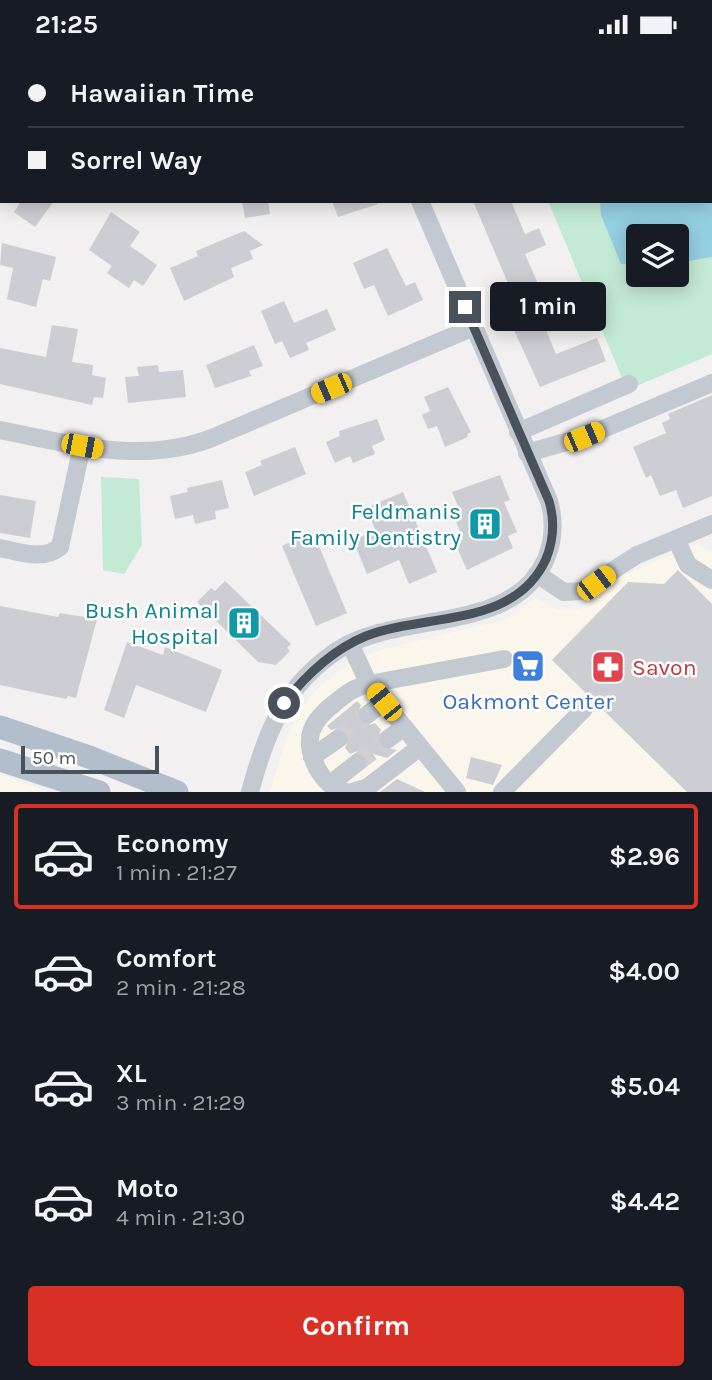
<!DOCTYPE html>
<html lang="en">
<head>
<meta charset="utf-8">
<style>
	:root { --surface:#171b24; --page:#20242c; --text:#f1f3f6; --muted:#9ea1a6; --line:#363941; --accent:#d93025 }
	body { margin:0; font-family:Karla,sans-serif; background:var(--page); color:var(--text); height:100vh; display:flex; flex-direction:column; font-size:26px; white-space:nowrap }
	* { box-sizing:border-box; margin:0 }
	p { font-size:23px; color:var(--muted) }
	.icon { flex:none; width:38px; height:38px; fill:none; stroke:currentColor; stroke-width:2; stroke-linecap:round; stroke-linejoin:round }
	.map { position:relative; height:743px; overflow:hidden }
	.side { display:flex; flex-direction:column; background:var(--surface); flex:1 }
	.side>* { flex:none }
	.hud { position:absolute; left:0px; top:0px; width:712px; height:154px; box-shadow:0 4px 18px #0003; display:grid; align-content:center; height:154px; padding:0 28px; background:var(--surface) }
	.tools { position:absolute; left:626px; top:175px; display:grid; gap:14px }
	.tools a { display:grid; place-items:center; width:63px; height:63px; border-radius:7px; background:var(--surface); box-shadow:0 4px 18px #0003; font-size:35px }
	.scale { position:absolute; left:21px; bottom:18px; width:138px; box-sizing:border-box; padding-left:7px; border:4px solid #49525b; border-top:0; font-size:19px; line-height:24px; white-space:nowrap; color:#49525b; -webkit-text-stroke:5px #fff; paint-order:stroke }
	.end { position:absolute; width:32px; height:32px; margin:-16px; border:9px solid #49525b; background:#fff; box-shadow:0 0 0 4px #fff }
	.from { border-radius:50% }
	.bubble { position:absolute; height:49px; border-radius:7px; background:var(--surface); box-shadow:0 4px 18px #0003; font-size:23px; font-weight:700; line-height:49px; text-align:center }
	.car { position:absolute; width:21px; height:42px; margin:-21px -10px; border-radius:9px; box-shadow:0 0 5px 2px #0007; background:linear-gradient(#f5c518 24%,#345 0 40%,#f5c518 0 76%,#345 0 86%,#f5c518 0) }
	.hud b { display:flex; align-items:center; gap:24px; height:66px; font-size:26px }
	.hud b+b { border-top:2px solid var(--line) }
	.hud i { width:18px; height:18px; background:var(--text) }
	ul { padding:12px 0 0; list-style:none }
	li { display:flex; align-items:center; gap:21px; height:105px; margin:0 14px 10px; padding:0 14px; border:4px solid transparent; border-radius:7px }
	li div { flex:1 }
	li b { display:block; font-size:26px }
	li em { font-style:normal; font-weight:700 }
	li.active { border-color:var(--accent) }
	li>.icon { width:63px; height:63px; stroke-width:1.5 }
	.button { display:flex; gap:14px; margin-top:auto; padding:14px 28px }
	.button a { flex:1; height:80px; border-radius:7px; background:var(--accent); color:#fff; font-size:28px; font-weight:700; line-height:80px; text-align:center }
	.status { display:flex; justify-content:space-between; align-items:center; height:49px; padding:0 35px; background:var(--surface); direction:ltr }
	.status svg { height:19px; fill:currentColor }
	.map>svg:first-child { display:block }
	.commercial { fill:#faf6eb }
	.green { fill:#c3ead4; fill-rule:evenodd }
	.water { fill:#95cfe2 }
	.building { fill:#cdced3 }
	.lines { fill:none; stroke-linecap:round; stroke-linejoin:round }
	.minor-tunnel { stroke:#d0d0d2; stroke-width:18; stroke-dasharray:18 9; stroke-linecap:butt }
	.minor { stroke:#c2c9d0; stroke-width:18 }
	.major { stroke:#b2becb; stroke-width:23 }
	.route { stroke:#49525b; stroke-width:9 }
	.labels { text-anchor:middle; stroke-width:5; stroke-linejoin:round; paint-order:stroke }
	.culture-label { font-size:23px; fill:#0d838f; stroke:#fff; text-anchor:end }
	.health-label { font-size:23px; fill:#be3a42; stroke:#fff; text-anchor:start }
	.shop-label { font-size:23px; fill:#366cbe; stroke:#fff }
</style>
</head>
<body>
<div class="status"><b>21:25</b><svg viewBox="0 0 49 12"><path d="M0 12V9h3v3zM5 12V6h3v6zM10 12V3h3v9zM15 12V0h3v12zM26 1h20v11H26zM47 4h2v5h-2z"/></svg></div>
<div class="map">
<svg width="712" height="743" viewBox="0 0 712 743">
	<rect width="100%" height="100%" fill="#f2f0f0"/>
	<g class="commercial">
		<path d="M696,495l16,8v240h-442l13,-45 14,-33 22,-27 30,-24 31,-13 126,-31 30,-21 20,11h23l43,-33z"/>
		<path d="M0,724l47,19h-47z"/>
	</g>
	<g class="green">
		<path d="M571,0h141v305l-85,36 -79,-189h162v-150h-143zM639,187h38v39h-38z"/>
		<path d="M101,428l38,2 3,66 -18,29 -21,-4z"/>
	</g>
	<path class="water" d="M712,18v190l-35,6v-27h-38v29l-18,-1 -20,-49 -1,-14h110z"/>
	<g class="building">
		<path d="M21,152h33l-19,26 -21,-15z"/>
		<path d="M242,152h26l2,13 -25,4z"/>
		<path d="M332,152h46v3l-40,13z"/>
		<path d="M473,152h38l14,33 14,-6 7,17 -21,9 20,46 -10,4 21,50 41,-16 9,23 -66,26 -43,-94 13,-5z"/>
		<path d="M111,163l29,20 -10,14 27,19 -14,21 -9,-6 -5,8 -22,-15 5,-7 -23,-16z"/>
		<path d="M244,182l19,14 -13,6 3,8 -22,9 3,9 -50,24 -14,-33 28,-12 -2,-5z"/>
		<path d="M2,194l54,14 -6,24 -7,-2 -7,28 -29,-8 6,-31 -13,-3z"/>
		<path d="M387,199l19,38 9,-4 8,18 -35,16 -14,-31 -10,4 -11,-26z"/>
		<path d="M284,252l10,22 33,-14 9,21 -30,13 3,7 -19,8 -8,-17 -7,3 -14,-33z"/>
		<path d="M52,276l26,4 -6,33 21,3 -1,10 14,3 -3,20 -9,-1 -2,8 -92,-21v-36l46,9z"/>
		<path d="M254,296l9,21 -14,5 2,5 -36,12 -9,-23z"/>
		<path d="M158,316l1,7 24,-2 3,27 -58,6 -3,-26 14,-1 -2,-9z"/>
		<path d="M448,338l23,45 -4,2 1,3 -23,10 -8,-21 -9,3 -6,-14 8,-4 -6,-14z"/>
		<path d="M712,346v101l-29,12 -7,-18 -16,6 -9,-21 -5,3 -13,-31 33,-14 -4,-10 8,-4 -2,-5z"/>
		<path d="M377,370l8,21 -13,6 3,8 -22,9 -3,-7 -15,7 -9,-21 14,-6 -1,-5z"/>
		<path d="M295,398l11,27 -52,22 -9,-24 17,-7 -2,-4z"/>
		<path d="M500,426l10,25 -6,2 13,30 -9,4 5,12 -46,22 -9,-20 -1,-8 6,-2 -9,-24 7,-3 -9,-21z"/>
		<path d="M222,431l7,28 -14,3 1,8 -21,5 -2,-9 -18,4 -5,-23 18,-4 -1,-4z"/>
		<path d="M403,443l34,80 -28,12 -10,-24 -32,14 -14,-34 23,-9 -10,-23z"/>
		<path d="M0,446l36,6 -6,37 -30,-5z"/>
		<path d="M313,483l34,81 -31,13 -34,-80z"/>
		<path d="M678,521l34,34v188h-25l-135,-132 76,-78 36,2z"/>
		<path d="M225,532l66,63 -4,4 3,3 -14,14 -18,-3 -61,-60 14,-14 4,3z"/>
		<path d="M0,557l58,11 2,-4 37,6 -21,79 -8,-2 -2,3 -66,-14z"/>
		<path d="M127,593l36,13 2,-8 57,23 -16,42 -70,-27 -12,33 -20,-8z"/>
		<path d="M357,652l4,4 -4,10 2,6 10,4 6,-2 6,7 -4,10 2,6 18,4 -10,8 -27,-8 -10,4 -5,-6 4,-9 -2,-7 -9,-4 -7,2 -4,-4z"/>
		<path d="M471,708l31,8 -9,20 -27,-7z"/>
		<path d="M397,730l28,13h-45z"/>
	</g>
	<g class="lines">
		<g class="minor-tunnel">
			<path d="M338,690l30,-25"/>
			<path d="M357,714l31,-24"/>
		</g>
		<g class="minor">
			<path d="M370,0l1,2"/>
			<path d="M170,2l5,-2"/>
			<path d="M0,100l2,-2"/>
			<path d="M0,381c71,14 142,35 212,8l262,-111"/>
			<path d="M518,383l111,-48"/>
			<path d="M527,404l57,-16 128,-54"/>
			<path d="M676,490l12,26 24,15"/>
			<path d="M0,499c20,4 43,13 60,-1l22,-101"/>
			<path d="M537,525l27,18 17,-1 56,-36 75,-31"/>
			<path d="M368,665l16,-12"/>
			<path d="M388,690l16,-12"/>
			<path d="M312,708l26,-18"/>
			<path d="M330,735l27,-21"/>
			<path d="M250,743c16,-60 34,-106 88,-142 63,-40 175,-15 208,-91 8,-20 9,-38 3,-58l-129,-300"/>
			<path d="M346,743c-13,-2 -23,-13 -29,-24 -15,-30 -6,-47 19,-66 11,-9 19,-15 33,-18l-19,-40"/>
			<path d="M352,743l16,-5 52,-40"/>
			<path d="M457,743l-88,-108 135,-25"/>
			<path d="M502,743l82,-83"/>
		</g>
		<g class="major">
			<path d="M0,678l89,30 88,35"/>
			<path d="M0,711l99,32"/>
		</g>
	</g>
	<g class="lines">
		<path class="route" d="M284,654c22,-28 48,-53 82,-67 60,-23 149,-8 180,-77 8,-20 9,-38 3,-58l-84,-194"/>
	</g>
	<defs>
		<symbol id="building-square" viewBox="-11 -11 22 22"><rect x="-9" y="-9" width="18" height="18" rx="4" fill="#0f9aa8" stroke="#fff"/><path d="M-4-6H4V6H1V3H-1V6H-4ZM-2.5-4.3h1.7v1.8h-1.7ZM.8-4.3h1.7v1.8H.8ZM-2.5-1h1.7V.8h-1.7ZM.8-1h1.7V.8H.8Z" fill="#fff"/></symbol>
		<symbol id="supermarket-square" viewBox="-11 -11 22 22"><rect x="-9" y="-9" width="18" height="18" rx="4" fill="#3f7fe0" stroke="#fff"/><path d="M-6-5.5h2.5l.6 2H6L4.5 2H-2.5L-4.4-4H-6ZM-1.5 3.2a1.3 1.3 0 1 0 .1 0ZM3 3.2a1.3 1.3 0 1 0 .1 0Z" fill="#fff"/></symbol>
		<symbol id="pharmacy-square" viewBox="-11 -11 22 22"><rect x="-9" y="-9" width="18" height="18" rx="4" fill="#e0444e" stroke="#fff"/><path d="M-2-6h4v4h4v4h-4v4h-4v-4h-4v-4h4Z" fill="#fff"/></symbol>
	</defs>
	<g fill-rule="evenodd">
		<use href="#building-square" x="466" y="456" width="38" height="38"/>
		<use href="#building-square" x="225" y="555" width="38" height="38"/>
		<use href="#supermarket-square" x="509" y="598" width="38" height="38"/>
		<use href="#pharmacy-square" x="589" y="599" width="38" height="38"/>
	</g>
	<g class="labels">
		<g class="culture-label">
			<text x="461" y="470">Feldmanis<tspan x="461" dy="26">Family Dentistry</tspan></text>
			<text x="219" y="569">Bush Animal<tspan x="219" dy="26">Hospital</tspan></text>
		</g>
		<g class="health-label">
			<text x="632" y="626">Savon</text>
		</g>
		<g class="shop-label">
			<text x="528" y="660">Oakmont Center</text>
		</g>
	</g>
</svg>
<div class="tools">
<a><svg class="icon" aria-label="layers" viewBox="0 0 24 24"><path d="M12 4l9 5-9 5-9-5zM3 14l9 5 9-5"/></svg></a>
</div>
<div class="scale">50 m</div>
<i class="end from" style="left:284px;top:654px"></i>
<i class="end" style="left:465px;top:258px"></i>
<div class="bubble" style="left:490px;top:233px;width:116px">1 min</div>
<i class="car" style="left:331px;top:339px;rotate:247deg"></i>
<i class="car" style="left:584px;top:388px;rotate:67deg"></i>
<i class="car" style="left:82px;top:397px;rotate:101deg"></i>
<i class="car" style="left:596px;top:534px;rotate:53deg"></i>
<i class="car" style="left:384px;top:653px;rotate:321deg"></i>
<div class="hud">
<b><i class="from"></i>Hawaiian Time</b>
<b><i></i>Sorrel Way</b>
</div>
</div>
<section class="side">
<ul>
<li class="active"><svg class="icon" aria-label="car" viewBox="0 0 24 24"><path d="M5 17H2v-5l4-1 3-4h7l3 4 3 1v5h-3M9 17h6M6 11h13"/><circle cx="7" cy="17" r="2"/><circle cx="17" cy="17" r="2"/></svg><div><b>Economy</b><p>1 min · 21:27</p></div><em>$2.96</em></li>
<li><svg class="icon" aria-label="car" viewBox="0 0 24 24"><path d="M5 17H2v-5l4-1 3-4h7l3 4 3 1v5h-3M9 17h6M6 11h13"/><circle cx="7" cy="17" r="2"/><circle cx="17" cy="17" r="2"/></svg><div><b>Comfort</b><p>2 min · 21:28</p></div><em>$4.00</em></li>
<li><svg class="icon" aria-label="car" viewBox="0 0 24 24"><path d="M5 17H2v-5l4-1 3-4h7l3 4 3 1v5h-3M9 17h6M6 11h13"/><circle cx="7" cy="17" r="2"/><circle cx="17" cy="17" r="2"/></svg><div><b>XL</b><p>3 min · 21:29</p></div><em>$5.04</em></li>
<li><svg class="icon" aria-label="car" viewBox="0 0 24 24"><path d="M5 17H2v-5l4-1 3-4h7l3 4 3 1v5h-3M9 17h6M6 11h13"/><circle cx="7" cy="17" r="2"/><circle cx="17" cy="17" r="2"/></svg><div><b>Moto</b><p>4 min · 21:30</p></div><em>$4.42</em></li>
</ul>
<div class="button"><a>Confirm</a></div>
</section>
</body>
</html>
